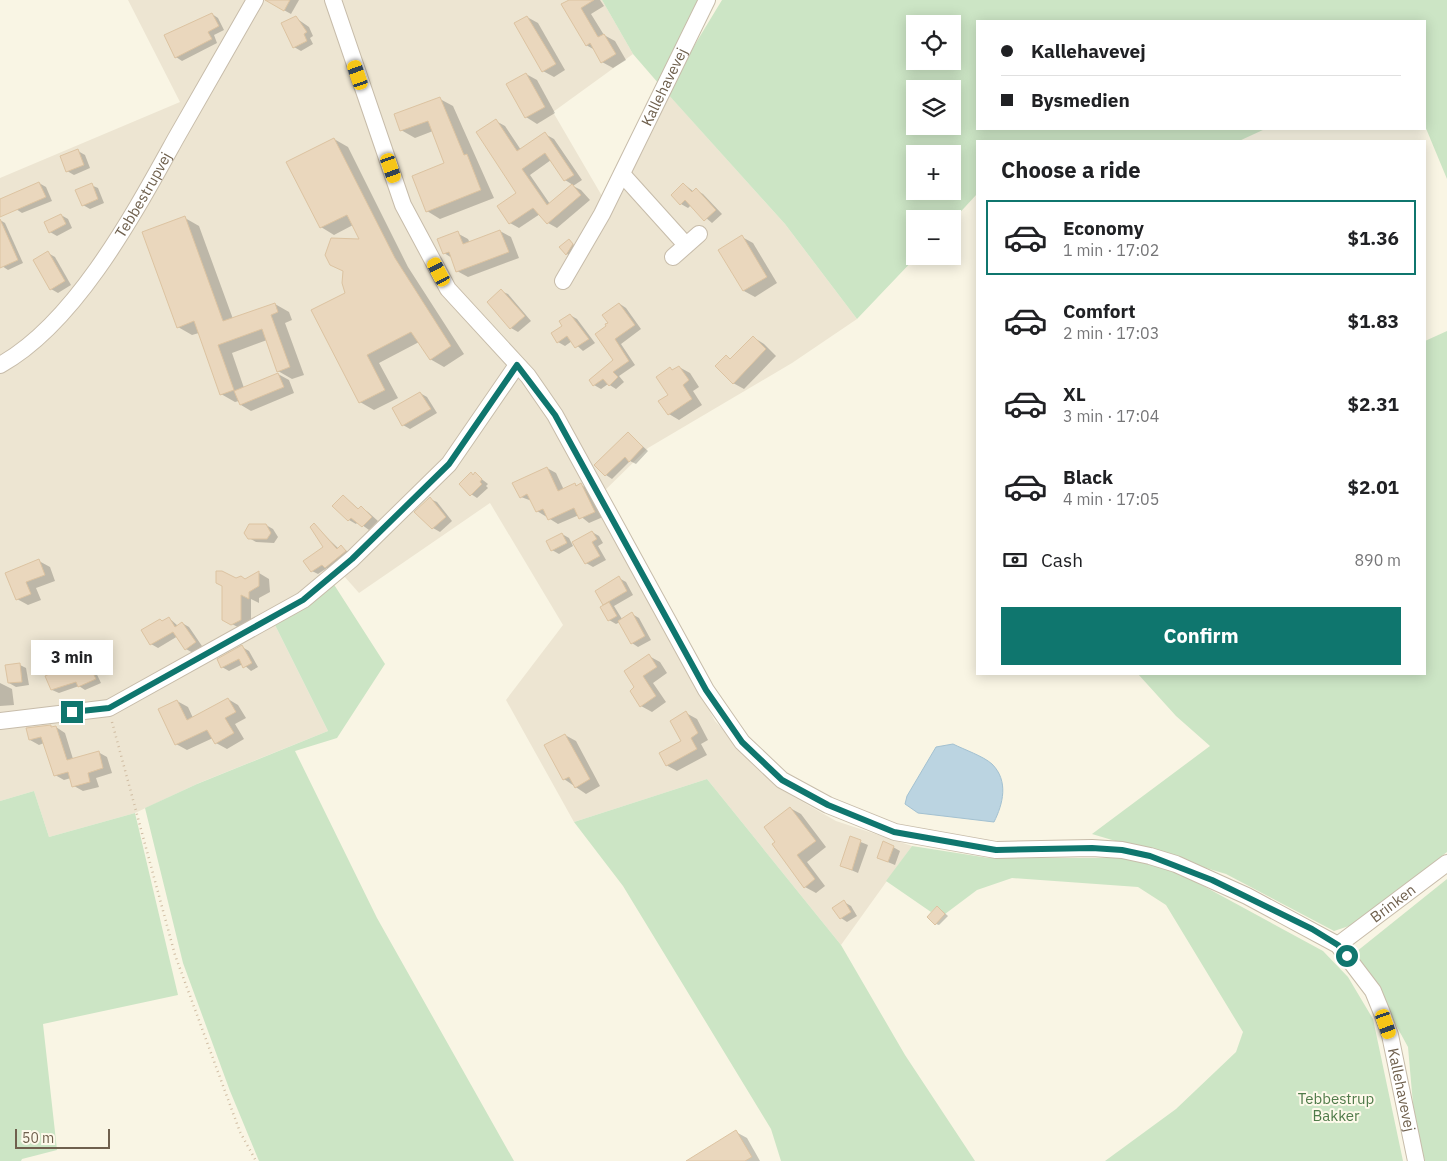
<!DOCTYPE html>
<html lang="en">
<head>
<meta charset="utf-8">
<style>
	:root { --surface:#fff; --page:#f2f2f2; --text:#202124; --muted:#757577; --line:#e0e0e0; --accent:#0f766e }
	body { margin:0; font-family:"IBM Plex Sans",sans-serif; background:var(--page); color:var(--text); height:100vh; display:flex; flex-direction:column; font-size:19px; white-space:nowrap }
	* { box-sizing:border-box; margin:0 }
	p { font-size:16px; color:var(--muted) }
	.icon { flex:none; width:28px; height:28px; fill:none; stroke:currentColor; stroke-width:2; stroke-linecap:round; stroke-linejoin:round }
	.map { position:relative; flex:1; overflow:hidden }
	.drawer { position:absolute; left:976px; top:140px; width:450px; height:535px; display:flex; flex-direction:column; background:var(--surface); border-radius:0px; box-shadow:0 2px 12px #0003 }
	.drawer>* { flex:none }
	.guide { position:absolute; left:976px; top:20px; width:450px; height:110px; border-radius:0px; box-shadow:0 2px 12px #0003; display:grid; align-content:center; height:110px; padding:0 25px; background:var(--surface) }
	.fabs { position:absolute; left:906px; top:15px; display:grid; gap:10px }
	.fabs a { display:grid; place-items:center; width:55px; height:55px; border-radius:0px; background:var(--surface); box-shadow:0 2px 12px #0003; font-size:25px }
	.scale { position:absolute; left:15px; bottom:12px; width:95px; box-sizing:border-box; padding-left:5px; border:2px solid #6f604d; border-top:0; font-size:14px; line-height:18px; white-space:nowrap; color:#6f604d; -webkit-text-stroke:4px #fdf9ea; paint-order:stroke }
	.end { position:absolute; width:22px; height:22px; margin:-11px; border:6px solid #0f766e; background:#fff; box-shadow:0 0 0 2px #fff }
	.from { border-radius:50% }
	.bubble { position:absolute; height:35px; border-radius:0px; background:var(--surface); box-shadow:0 2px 12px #0003; font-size:16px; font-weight:700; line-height:35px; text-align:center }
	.car { position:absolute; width:15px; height:30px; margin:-15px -8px; border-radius:6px; box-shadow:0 0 4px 1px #0007; background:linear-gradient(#f5c518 24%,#345 0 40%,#f5c518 0 76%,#345 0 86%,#f5c518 0) }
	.guide b { display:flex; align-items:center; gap:18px; height:48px; font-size:19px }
	.guide b+b { border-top:1px solid var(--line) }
	.guide i { width:12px; height:12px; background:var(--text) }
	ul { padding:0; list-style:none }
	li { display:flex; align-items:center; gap:15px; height:75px; margin:0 10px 8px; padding:0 15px; border:2px solid transparent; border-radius:0px }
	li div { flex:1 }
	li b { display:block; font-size:19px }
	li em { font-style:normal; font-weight:700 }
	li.active { border-color:var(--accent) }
	li>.icon { width:45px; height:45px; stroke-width:1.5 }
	h2 { padding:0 25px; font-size:22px; line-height:60px }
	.pay { display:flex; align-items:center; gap:12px; height:55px; padding:0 25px; font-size:19px }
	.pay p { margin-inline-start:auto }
	.action { display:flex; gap:10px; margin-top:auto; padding:10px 25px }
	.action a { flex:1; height:58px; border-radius:0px; background:var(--accent); color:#fff; font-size:20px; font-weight:700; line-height:58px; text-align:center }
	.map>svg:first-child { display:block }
	.residential { fill:#ede5d2 }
	.green { fill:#cce5c5; fill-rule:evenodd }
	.water { fill:#bbd4e1; stroke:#a3c1d1 }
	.shadow { fill:#0003; fill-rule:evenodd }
	.building { fill:#ead7bd; stroke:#dcc3a1 }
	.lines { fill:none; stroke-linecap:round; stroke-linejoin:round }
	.minor-casing { stroke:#c7bcaa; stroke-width:18 }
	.path { stroke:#d0bda3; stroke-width:2.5; stroke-dasharray:1 4; stroke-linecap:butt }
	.minor { stroke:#fff; stroke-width:16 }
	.route { stroke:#0f766e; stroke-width:6 }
	.labels { text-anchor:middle; stroke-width:4; stroke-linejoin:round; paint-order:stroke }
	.street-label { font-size:15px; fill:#6f604d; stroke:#fdf9ea }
	.park-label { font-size:15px; fill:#4f7a49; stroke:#fdf9ea }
</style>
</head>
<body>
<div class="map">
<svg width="1447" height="1161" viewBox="0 0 1447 1161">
	<rect width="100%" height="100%" fill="#f9f5e4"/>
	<path class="residential" d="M128,0h474l31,54 -80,58 49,84 57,-112 126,140 72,95 -65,44 -144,85 -53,52 120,221 32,35 33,33 56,32 76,25 -71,99 -134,-166 -133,43 -68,-122 57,-75 -73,-122 -131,90 -15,-17 -70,47 54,108 -129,52 -64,30 -86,24 -15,-46 -34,10v-623l180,-76z"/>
	<g class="green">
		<path d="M602,0h101l-44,84 -26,-30z"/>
		<path d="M722,0h725v179l-22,-53v-105h-447v108h287l-26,12h-261l-1,53 -24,26 -38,-1v37h2l-60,63 -72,-95 -119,-132zM915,24h37v37h-37zM915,89h37v37h-37zM915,154h37v37h-37z"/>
		<path d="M1447,331v521l-89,71 -24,8 -108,-57 -134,-40 118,-88 -34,-30 -38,-42h287v-333z"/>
		<path d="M333,583l52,81 -48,74 -42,13 82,167 137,243h-255l-29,-70 -47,-128 -38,-155 52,-24 131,-53 -54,-108z"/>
		<path d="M707,779l134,166 64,110 70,106h-194l-10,-32 -148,-243 -49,-64z"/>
		<path d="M34,791l15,46 86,-24 43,182 -135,29 14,126 -35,9 -1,2h-21v-360z"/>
		<path d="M912,846l77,12h143l53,18 138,75 25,26 25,42 30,142h-298l71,-52 60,-57 7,-20 -77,-127 -28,-18 -126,-9 -35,12 -32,24 -8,-8 -6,6 -45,-31z"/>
		<path d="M1447,879v282h-22l-10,-34 -7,-80 -52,-95z"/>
	</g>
	<path class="water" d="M953,744c12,6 30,12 39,20 17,17 11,40 2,58l-76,-9 -13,-9 2,-8 29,-49z"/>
	<g class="shadow">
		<path d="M276,0h23l-8,14 -18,-10z"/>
		<path d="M574,0h26l4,6 -13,8 13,21 11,6 11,19 -13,8 -11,-6 -7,-12 -9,-5z"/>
		<path d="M212,14l6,4 6,12 -10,5 3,8 -35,18 -6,-4z"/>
		<path d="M527,17l11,6 27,47 -11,7 -11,-6z"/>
		<path d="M296,18l13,9 4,9 -3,2 3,6 -12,7 -7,-4z"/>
		<path d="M526,74l11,6 18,33 -18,11 -11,-7 -18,-32z"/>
		<path d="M440,99l13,7 41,92 -54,21 -13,-8 19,-48 -13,-32 -18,7 -14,-8z"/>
		<path d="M496,121l9,5 16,24 24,-16 9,5 28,41 -9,6 8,4 9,10 -33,28 -9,-5 -8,-9 -21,14 -9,-5 8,-30zM551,160l14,20 8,5 -23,19 -20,-29z"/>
		<path d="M334,139l14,8 60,120 56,87 -20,13 -14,-8 -11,-17 -40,21 19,35 -24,12 -14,-8 -14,-109 15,-53 -8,-15 -19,10 -13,-8z"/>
		<path d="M78,151l7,4 5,13 -16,7 -7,-4z"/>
		<path d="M39,183l7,4 6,14 -30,12 -6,-4z"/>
		<path d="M684,184l10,8 2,-2 7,4 19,20 -10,9 -21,-18 -3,3 -7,-4z"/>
		<path d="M91,185l7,3 6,15 -14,6 -7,-4z"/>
		<path d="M61,215l7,4 4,9 -15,8 -7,-4z"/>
		<path d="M185,218l14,8 34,93 42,-15 14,8 3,8 -7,3 19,52 -12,4 -14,-8 -11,-31 -35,13 12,35 34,-14 11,6 5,13 -43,18 -10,-6 -2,-4 -4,1 -14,-8 -22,-61 -7,2 -14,-8z"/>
		<path d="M0,220l5,3 18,40 -15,7 -6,-4 -2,-4z"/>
		<path d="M500,231l11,6 8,21 -51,19 -11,-6 -5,-13 -8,-5 13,-20 11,6 2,4z"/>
		<path d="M742,237l11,6 24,40 -22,14 -11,-6 -24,-40z"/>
		<path d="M569,240l6,6 -6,9 -2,-1z"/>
		<path d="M48,253l7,4 16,28 -13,8 -7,-4z"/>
		<path d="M501,291l7,3 23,27 -13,11 -7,-4 -23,-26z"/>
		<path d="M620,304l6,4 15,21 -20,15 14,21 -16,11 5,6 -8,7 -8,-5 -7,5 -7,-4 20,-25 -6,-34z"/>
		<path d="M570,315l7,4 18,24 -12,8 -11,-10 -7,5 -7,-4z"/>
		<path d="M753,337l11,7 12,12 -32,33 -11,-6z"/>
		<path d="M679,367l11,6 9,14 -6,4 9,14 -23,15 -10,-6 1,-45 3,2z"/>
		<path d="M420,393l7,4 10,16 -27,16 -7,-4z"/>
		<path d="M628,433l20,18 -12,13 -6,-3 -18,18 -6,-4z"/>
		<path d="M547,468l9,5 8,17 11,-5h6l9,5 13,27 -14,6 -10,-8 -21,9 -21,-13 -5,-10 -11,-4z"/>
		<path d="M475,474l13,10 -2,2 2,2 -11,10 -6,-4z"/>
		<path d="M343,496l17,14 2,-2 6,4 10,9 -9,9 -11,-8 -2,2 -7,-4z"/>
		<path d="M430,499l7,3 15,19 -12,11 -7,-4z"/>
		<path d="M266,525l7,4 5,8 -4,6 -18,-1 -7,-4z"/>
		<path d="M314,525l25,24 2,-2 10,7 -20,17 -4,-3 -9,6 -6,-3 12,-24z"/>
		<path d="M592,532l7,4 4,7 -5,3 8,14 -13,7 -7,-4z"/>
		<path d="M562,534l7,4 4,8 -14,8 -7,-4z"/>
		<path d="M39,561l11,6 5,14 -19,7 5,12 -13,5 -11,-6 -10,-25z"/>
		<path d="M259,573l10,6 1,13 -11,6v5l-8,-4v27l-8,4 -20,-11 1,-33 12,-6h9z"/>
		<path d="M619,578l7,4 7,13 -19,11 8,13 10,-5 7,4 12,22 -13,7 -6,-4 -12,-21 -4,2 -7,-4 -5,-16z"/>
		<path d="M169,618l9,8 4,-3 7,4 13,19 -9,7 -7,-4 -8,-13 -20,12 -7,-4z"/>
		<path d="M242,647l7,4 9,16 -7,4 -8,-7 -14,7 -7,-4z"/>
		<path d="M649,656l11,6 7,11 -14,10 13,19 -14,10 -11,-6 -5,-18z"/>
		<path d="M85,658l6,4 10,21 -16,7 -6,-4 -20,7 -7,-3 -6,-14z"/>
		<path d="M20,665l6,3 3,17 -13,2 -7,-4z"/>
		<path d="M0,683l12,6 2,16 -14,1z"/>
		<path d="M228,699l10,6 8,13 -11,6 9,15 -17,10 -11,-6 -3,-5 -26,12 -11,-6 1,-43 11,6 5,11z"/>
		<path d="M686,713l11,6 11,21 -7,4 6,11 -30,16 -11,-6 17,-23z"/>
		<path d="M56,727l9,6 8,26 25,-7 9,5 5,16 -16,5 3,9 -16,4 -9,-5 -3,-8 -7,2 -9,-5 -11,-32 -5,2 -9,-5z"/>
		<path d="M565,735l11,6 24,45 -14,8 -22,-15z"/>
		<path d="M790,808l11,6 25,33 -19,15 18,24 -9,7 -11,-6 -28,-45z"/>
		<path d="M851,838l17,7 -10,28 -16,-7z"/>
		<path d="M893,847l7,4 -5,14 -17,-7z"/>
		<path d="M844,902l7,4 6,10 -10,6 -6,-4z"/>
		<path d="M940,909l8,7 -9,9 -3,-1z"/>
		<path d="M736,1132l11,6 13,23h-70z"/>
	</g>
	<g class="building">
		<path d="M265,0h25l-6,11z"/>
		<path d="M569,0h25l-13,8 17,29 6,-3 12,20 -15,9 -11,-20 -4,3 -25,-42z"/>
		<path d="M212,13l7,13 -11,6 4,7 -37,19 -11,-23z"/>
		<path d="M296,16l11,16 -3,2 3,7 -14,7 -12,-25z"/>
		<path d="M527,16l29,48 -14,8 -28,-49z"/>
		<path d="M526,73l19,34 -20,11 -19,-34z"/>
		<path d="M440,97l24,58 3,-1 14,36 -55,22 -14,-36 32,-13 -16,-42 -28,10 -6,-17z"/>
		<path d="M496,119l21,32 28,-19 29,43 -10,6 -19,-28 -23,16 25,36 25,-21 9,11 -34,29 -14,-16 -24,16 -12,-18 19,-13 -40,-61z"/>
		<path d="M334,138l61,120 56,88 -21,14 -19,-28 -44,23 18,35 -26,13 -48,-93 34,-17 -3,-10 1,-12 -13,-6 -5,-10 6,-17 28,1 -12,-24 -27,13 -34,-66z"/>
		<path d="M78,149l6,16 -18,7 -6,-16z"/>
		<path d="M39,182l7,15 -46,20v-18z"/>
		<path d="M92,183l6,16 -16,7 -7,-16z"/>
		<path d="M683,183l9,9 4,-4 20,22 -12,11 -19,-21 -5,5 -9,-10z"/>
		<path d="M61,214l5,10 -17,9 -5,-11z"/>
		<path d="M185,216l38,105 52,-18 3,9 -7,3 19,52 -13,5 -15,-43 -44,16 16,45 -14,5 -26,-74 -17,7 -35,-96z"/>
		<path d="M0,219l18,41 -18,8z"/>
		<path d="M500,230l9,22 -53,20 -7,-20 -6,2 -6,-15 21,-8 5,13z"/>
		<path d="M742,235l25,42 -24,14 -25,-41z"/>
		<path d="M569,239l4,5 -7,11 -7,-8z"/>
		<path d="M48,251l17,30 -15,9 -17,-30z"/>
		<path d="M501,289l24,27 -15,13 -23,-27z"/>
		<path d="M619,303l16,22 -20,14 14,22 -16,11 5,5 -9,9 -6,-7 -10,7 -4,-6 24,-20 -18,-26 11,-8 -1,-2 3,-1 -6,-8z"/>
		<path d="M570,314l19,25 -14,9 -8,-12 -10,7 -6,-10 11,-7 -3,-5z"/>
		<path d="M753,336l13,13 -33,35 -18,-18 11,-11 4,4z"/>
		<path d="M679,366l10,14 -6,5 9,14 -24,16 -10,-14 10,-6 -12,-18 14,-10 2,3z"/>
		<path d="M278,373l6,14 -44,18 -6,-14z"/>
		<path d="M420,392l11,17 -29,17 -10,-18z"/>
		<path d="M628,432l15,15 -14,15 -4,-5 -20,19 -11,-11z"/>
		<path d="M547,467l11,24 17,-8 1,3 5,-3 14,29 -16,7 -5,-11 -26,12 -5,-11 -7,3 -9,-18 -7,4 -8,-15z"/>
		<path d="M471,472l2,3 2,-3 7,7 -2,3 2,2 -12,12 -11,-12z"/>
		<path d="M343,495l15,14 3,-3 11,11 -10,10 -11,-9 -3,3 -16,-15z"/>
		<path d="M430,497l16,20 -14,12 -18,-17z"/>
		<path d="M314,523l23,26 4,-4 5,6 -21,17 -3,-3 -11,7 -8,-11 20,-14 -13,-20z"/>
		<path d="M249,524h17l5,9 -4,6h-19l-4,-6z"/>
		<path d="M592,531l5,8 -5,3 8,14 -15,8 -13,-22z"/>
		<path d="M562,533l5,10 -16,8 -5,-10z"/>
		<path d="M39,559l6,16 -19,7 5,12 -15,6 -11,-27z"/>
		<path d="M216,571h6l14,7 5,-2 4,3 14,-8v15l-10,6v7l-8,-4v25l-10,5 -9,-5v-34l-6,-3z"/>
		<path d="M619,576l8,15 -24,14 -8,-14z"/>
		<path d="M609,602l8,14 -9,5 -8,-14z"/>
		<path d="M632,612l13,24 -14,8 -13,-23z"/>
		<path d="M169,617l6,10 7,-5 14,20 -11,8 -12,-18 -23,13 -9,-15 19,-11 2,2z"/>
		<path d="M242,645l10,18 -9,5 -4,-9 -18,9 -4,-9z"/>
		<path d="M649,654l8,13 -14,9 13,20 -16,11 -10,-16 4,-4 -10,-16z"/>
		<path d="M85,657l11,22 -18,8 -2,-5 -25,8 -6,-14z"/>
		<path d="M20,663l2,19 -14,1 -3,-18z"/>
		<path d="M228,698l8,14 -11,6 9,15 -19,11 -8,-14 -32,15 -17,-36 19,-9 10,20z"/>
		<path d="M686,711l12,22 -7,5 6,11 -31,17 -7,-13 22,-12 -11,-20z"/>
		<path d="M51,725v2l5,-1 11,34 32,-9 4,17 -15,5 2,9 -18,5 -4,-15 -14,4 -13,-39 -12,3 -3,-12z"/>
		<path d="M565,734l25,45 -15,9 -6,-11 -6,3 -19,-35z"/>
		<path d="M790,807l26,34 -19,14 18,24 -11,9 -32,-44 3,-2 -11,-15z"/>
		<path d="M850,836l11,4 -9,30 -12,-4z"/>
		<path d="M883,841l11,5 -6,16 -11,-4z"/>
		<path d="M844,900l7,12 -11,7 -8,-11z"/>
		<path d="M937,906l8,8 -10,11 -8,-8z"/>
		<path d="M736,1130l16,27 -7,4h-59z"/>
	</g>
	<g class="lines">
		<defs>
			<g id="minor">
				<path id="s1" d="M333,0l70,205 45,84 80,87 27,39 151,275 36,52 40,38 46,25 67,27 101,18 96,-2 30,2 28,6 26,8 71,32 91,49 35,46 9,22 8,22 26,126"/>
				<path d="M622,174l64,71"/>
				<path d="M673,257l26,-23"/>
				<path id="s2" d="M563,281l39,-67 105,-214"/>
				<path id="s3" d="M0,365c76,-42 135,-153 176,-227 26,-46 53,-92 79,-138"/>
				<path d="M0,721l109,-13 194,-108 49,-41 97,-95 68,-99"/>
				<path id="s4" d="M1338,945l109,-82"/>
			</g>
		</defs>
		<use href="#minor" class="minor-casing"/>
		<path class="path" d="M112,722l63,233 65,177 16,29"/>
		<use href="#minor" class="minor"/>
	</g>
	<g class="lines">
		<path class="route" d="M72,712l37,-4 194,-108 49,-41 97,-95 68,-99 38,50 151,275 36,52 40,38 46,25 66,27 102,18 96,-2 30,2 28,6 62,24 100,49 26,16 9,11"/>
	</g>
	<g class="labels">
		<g class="street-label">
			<text dy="5" stroke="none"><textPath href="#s2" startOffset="219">Kallehavevej</textPath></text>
			<text dy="5" stroke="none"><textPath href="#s3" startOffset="225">Tebbestrupvej</textPath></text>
			<text dy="5" stroke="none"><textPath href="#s4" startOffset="69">Brinken</textPath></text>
			<text dy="5" stroke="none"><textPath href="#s1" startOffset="1661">Kallehavevej</textPath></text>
		</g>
		<g class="park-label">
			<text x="1336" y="1104">Tebbestrup<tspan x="1336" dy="17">Bakker</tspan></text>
		</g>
	</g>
</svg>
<div class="fabs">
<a><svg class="icon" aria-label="locate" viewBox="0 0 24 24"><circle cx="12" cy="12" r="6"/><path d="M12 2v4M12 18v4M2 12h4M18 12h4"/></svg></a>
<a><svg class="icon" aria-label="layers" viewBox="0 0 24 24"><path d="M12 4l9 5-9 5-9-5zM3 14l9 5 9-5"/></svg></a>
<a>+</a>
<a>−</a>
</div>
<div class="scale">50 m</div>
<i class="end from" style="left:1347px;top:956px"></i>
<i class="end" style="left:72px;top:712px"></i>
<div class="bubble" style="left:31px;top:640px;width:82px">3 min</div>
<i class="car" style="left:358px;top:75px;rotate:341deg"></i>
<i class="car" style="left:391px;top:168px;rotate:161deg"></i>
<i class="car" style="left:439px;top:272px;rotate:332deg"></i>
<i class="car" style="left:1386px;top:1024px;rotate:161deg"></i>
<div class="guide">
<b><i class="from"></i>Kallehavevej</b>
<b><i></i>Bysmedien</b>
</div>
<section class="drawer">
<h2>Choose a ride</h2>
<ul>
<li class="active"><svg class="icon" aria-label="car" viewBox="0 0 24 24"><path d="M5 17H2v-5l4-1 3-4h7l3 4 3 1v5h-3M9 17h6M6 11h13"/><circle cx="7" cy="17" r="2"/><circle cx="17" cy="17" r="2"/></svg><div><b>Economy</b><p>1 min · 17:02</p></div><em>$1.36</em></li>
<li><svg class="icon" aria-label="car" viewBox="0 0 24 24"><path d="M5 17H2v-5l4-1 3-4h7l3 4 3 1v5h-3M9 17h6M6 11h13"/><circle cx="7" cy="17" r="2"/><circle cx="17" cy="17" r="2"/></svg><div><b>Comfort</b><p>2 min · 17:03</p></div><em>$1.83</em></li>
<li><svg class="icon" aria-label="car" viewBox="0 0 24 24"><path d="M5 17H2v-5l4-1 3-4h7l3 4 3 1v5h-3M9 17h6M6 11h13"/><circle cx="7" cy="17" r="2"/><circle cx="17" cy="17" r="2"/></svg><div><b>XL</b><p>3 min · 17:04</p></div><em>$2.31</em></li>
<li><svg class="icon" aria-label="car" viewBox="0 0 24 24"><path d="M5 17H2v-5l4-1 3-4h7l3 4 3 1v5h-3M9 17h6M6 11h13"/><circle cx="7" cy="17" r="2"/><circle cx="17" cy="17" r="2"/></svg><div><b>Black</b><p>4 min · 17:05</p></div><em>$2.01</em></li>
</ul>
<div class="pay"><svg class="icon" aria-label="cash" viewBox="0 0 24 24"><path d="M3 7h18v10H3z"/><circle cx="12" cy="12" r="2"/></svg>Cash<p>890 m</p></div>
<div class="action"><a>Confirm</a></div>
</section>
</div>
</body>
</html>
